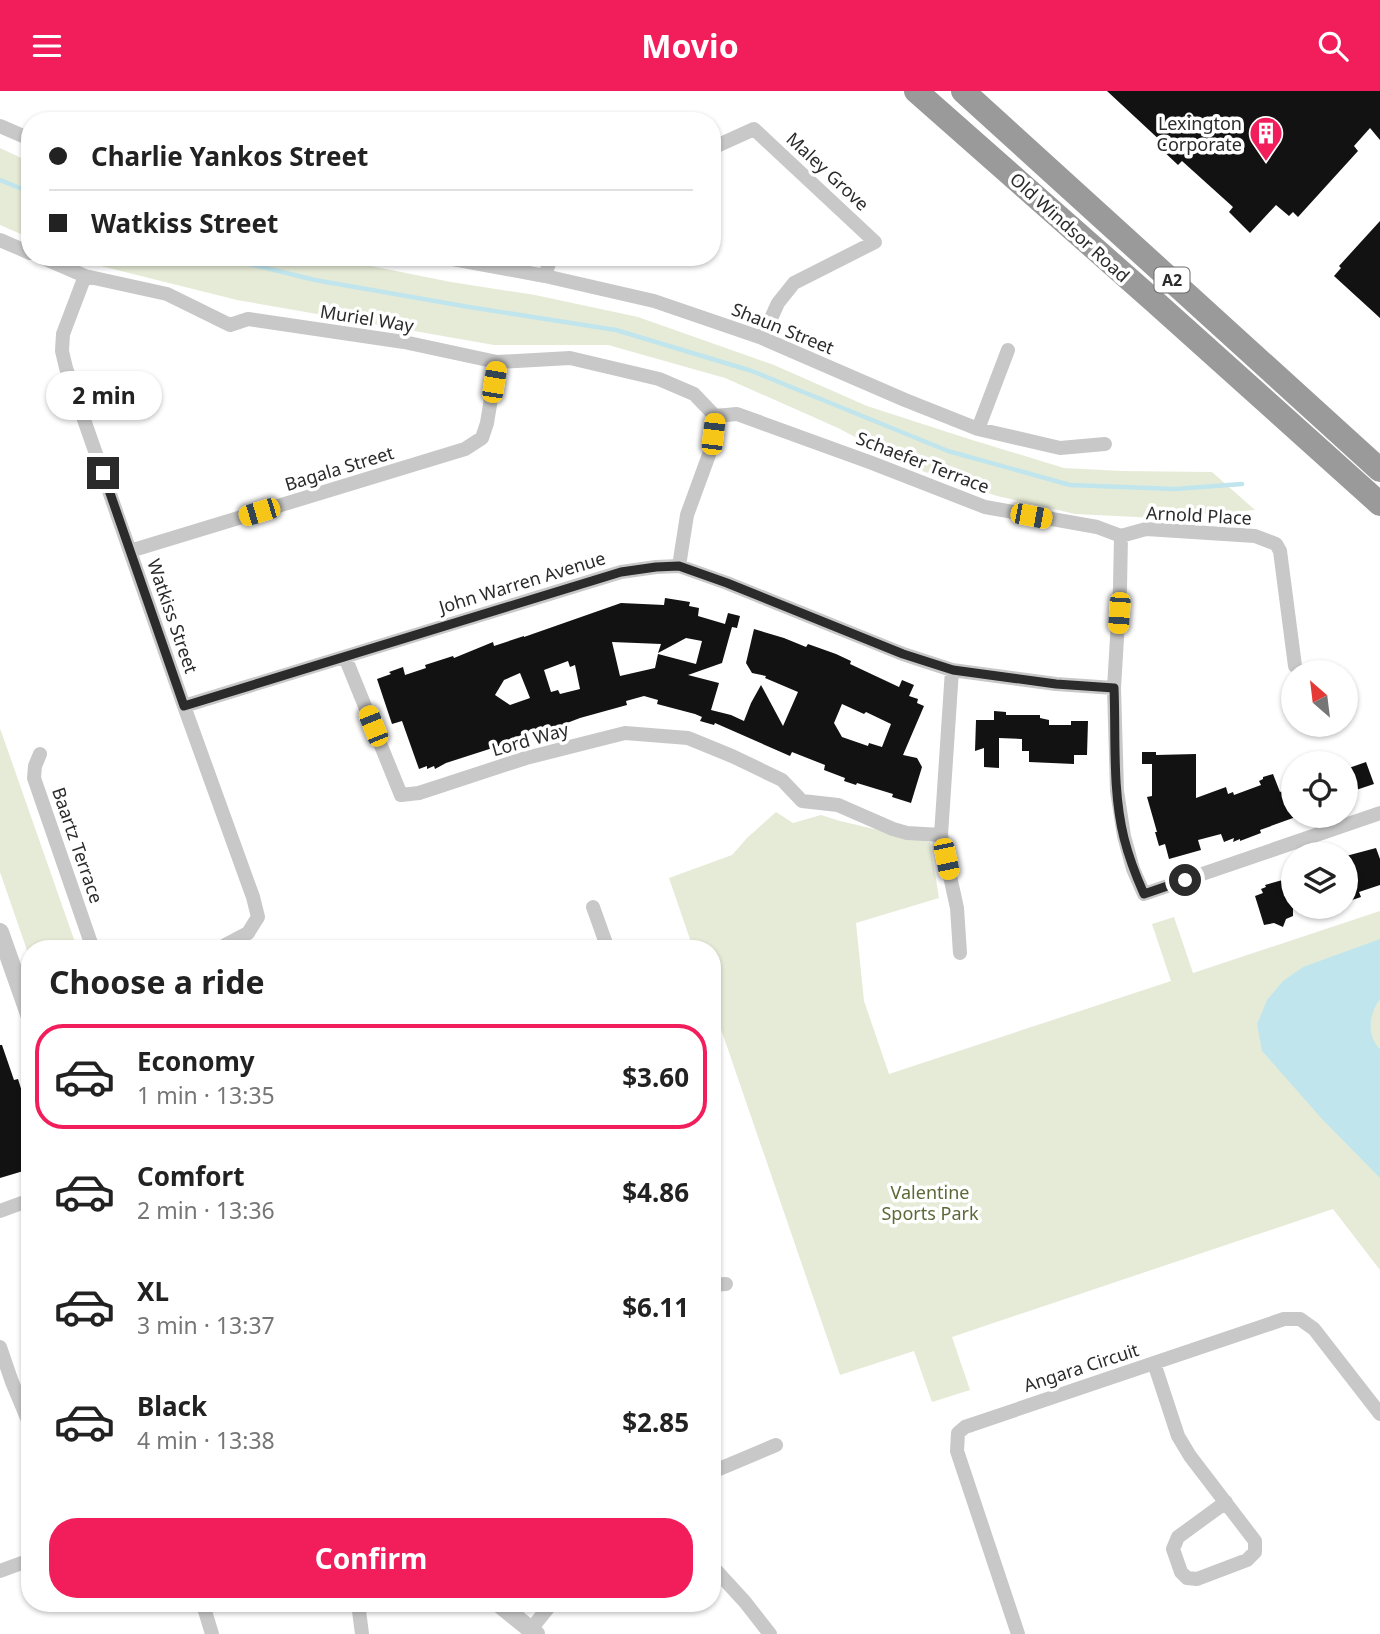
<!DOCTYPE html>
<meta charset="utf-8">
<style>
body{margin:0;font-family:"Noto Sans",sans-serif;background:#f2f2f2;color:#222;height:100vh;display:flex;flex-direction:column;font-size:26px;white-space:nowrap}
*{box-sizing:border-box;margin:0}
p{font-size:23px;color:#767676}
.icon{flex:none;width:38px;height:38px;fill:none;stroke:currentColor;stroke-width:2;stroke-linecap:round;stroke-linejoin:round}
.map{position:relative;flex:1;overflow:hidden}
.sheet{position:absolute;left:21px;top:849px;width:700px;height:672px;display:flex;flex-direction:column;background:#fff;border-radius:28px;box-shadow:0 2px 5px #0004}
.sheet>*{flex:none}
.top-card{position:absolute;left:21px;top:21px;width:700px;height:154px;border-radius:28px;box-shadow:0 2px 5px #0004;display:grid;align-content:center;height:154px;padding:0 28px;background:#fff}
.needle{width:46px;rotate:332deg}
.fabs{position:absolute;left:1281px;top:569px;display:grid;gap:14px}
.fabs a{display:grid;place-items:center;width:77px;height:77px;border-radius:50%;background:#fff;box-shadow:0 2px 5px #0004;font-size:35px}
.end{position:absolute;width:32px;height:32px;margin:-16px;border:9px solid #2b2b2b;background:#fff;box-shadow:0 0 0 4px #fff}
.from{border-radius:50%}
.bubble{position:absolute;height:49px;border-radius:24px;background:#fff;box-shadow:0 2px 5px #0004;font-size:23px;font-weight:700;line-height:49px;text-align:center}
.car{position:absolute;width:21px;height:42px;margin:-21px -10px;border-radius:9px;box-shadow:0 0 5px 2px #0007;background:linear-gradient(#f5c518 24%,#345 0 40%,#f5c518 0 76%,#345 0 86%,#f5c518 0)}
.top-card b{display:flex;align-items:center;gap:24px;height:66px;font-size:26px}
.top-card b+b{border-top:2px solid #e0e0e0}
.top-card i{width:18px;height:18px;background:#222}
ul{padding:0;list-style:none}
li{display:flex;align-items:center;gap:21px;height:105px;margin:0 14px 10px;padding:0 14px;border:4px solid transparent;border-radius:28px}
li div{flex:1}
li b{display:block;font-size:26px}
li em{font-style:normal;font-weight:700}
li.selected{border-color:#f21e5c}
li>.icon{width:63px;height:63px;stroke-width:1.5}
h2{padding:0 28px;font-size:32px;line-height:84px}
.cta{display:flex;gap:14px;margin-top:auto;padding:14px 28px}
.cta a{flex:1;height:80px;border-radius:28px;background:#f21e5c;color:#fff;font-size:28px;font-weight:700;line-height:80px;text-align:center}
header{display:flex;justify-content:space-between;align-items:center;height:91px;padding:0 28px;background:#f21e5c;color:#fff;font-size:32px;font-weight:700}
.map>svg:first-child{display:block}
.green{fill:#e6ebd7}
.water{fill:#c1e5ed}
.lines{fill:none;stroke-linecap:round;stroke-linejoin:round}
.stream{stroke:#c1e5ed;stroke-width:4.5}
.building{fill:#121212;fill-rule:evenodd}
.minor{stroke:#c8c8c8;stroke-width:14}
.tertiary{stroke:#c8c8c8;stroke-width:18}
.trunk{stroke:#9a9a9a;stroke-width:24}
.route{stroke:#2b2b2b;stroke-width:9}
.labels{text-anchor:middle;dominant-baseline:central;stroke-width:7;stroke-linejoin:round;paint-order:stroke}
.shield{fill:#fff;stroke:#6b6b6b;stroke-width:2}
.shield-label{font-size:16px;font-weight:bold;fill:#2b2b2b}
.poi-label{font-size:18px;fill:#2b2b2b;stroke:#fff;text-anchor:end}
.street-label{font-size:18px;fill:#2b2b2b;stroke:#fff}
.park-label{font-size:18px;fill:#5a6936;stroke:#fff}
</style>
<header><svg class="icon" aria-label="menu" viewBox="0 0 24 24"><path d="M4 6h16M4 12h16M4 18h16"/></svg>Movio<svg class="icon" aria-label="search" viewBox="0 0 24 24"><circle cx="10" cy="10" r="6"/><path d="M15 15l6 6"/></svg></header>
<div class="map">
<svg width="1380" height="1543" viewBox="0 0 1380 1543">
<rect width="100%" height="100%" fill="#fff"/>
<!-- green -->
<path class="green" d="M0 57 30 71V147L0 134Z
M74 166H326L451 191 535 204 638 226 774 274 867 315 969 348 1064 377 1121 380 1212 381 1255 419 1156 427 1075 423 997 405 916 378 838 337 725 287 608 254H494L237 209 85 171Z
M0 638 1 640 77 857 30 858V868L0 781Z
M776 721 793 732 821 724 840 730 930 751 939 807 856 832 864 910 889 983 1171 890 1152 833 1174 826 1193 882 1380 820V1179L1333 1118 952 1246 970 1299 932 1311 914 1260 840 1284 712 912V858L693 857 669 787 732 764 747 747Z"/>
<!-- water -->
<path class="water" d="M1380 848V908C1369 923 1366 944 1380 958V1087L1322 1028 1262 960 1257 933 1267 909 1283 890 1303 876Z"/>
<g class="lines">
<!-- stream -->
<path class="stream" d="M0 89 30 101
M221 166 315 189 469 216 616 239 752 280 948 360 1070 394 1175 398 1242 393"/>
</g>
<!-- building -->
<path class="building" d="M1107 0H1380V49L1370 37 1354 55 1358 60 1298 126 1293 121 1289 125 1276 114 1250 142 1229 121 1233 116 1182 70 1178 74 1160 57 1164 53Z
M1380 130V227L1334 185 1341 177 1339 175Z
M665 507 690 511 689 515 699 517 698 525 725 533 728 522 740 525 737 537 732 536 722 572 688 584 719 592 711 619 731 624 744 630 751 612 761 594 783 635 798 601 765 587 766 585 752 582 746 572 754 538 784 547 806 556 808 553 836 563 851 570 850 573 899 596 902 589 914 594 909 605 918 608 917 612 924 615 903 664 917 667 922 676 911 712 892 706 893 703 857 692 856 694 844 690 845 687 824 679 825 674 792 661 790 665 715 632 714 634 700 630 702 626 695 623 657 613 658 609 644 605 626 610 627 614 580 627 533 645 532 641 505 651V653L446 672 435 678 434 675 427 678V675L419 678 402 630 392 633 377 588 391 583 389 581 403 576 405 584 426 577 425 574 453 565 454 567 493 551 494 555 524 545V546L621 512 664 514ZM686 547 702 550 696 573 658 563 655 577 620 585 612 551 661 553 658 562ZM568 570 570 576 575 574 580 598 560 603 558 599 551 601 544 579ZM520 582 530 607 510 614 495 604 504 589ZM842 613 864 623 866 621 891 633 882 656 869 652 868 655 842 646 834 632Z
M994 620 1006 621V624H1040V627L1049 629V634H1071V630H1088L1087 664H1074V673L1029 671V660H1022V648L999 647V677L984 676V657L975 660 976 629H994Z
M1142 661H1156V664L1196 663V707L1226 696 1228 703 1233 701 1234 704 1261 694 1259 690 1263 688V686L1273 683 1280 701 1290 697 1293 705V727L1260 739 1261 742 1240 750V748L1233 751 1234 747 1224 751 1221 743 1198 749 1201 759 1169 768 1165 753 1159 755 1155 741H1157L1147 706 1152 705V673H1142Z
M1366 671 1374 693 1353 700 1346 678Z
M1376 757 1380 768V794L1359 801 1361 806 1346 811V765Z
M1286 788 1287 791 1293 789V825L1286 828 1283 836 1274 832 1264 834 1255 805 1263 802 1261 798 1266 796 1265 794Z
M0 954H2L14 989 18 988 23 1004 27 1002 30 1010V1078L0 1087Z"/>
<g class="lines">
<!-- minor -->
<path class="minor" d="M0 35 30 48
M712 57 754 38 875 151 794 192 778 212 762 247
M0 149 30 162
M41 166 85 185 167 203 230 234 248 228 404 251 497 271 570 267 659 288 694 303 715 325
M442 166 545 185 654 210 762 247 905 309 978 338 1060 357 1105 353
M85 185 63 243 62 260 66 277 184 615 253 806 258 826 248 842 218 858
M545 185 551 166
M715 325 737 323 872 372 985 416 1097 436 1121 445
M978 338 1008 259
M1121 445 1120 497 1114 597 1117 700 1124 745 1133 778 1144 803 1380 722
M1121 445 1146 438 1255 445 1276 453 1280 460 1295 575
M130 460 465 358 482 347 487 332 497 271
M679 475 687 424 710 361 715 325
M345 566 401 704 419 702 526 667 625 642 688 647 732 665 782 689 802 710 838 714 893 738 907 742 941 744
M952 579 941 744 957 817 960 862
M184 615 621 481 656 476 679 475 727 492 903 563 952 579 1056 593 1114 597
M40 663 35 675 34 687 93 858
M593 816 608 858
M0 1120 30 1109
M712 1194 726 1193
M0 1256 12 1291 30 1334
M1154 1272 1178 1345 1190 1365 1255 1450V1461L1247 1469 1197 1488 1187 1487 1181 1481 1173 1458 1178 1446 1226 1411
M712 1381 776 1354
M712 1475 745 1511 770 1543
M0 1480 30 1469
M201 1512 205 1520 212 1543
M358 1512 362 1543
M531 1538 552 1512
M1018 1543 957 1360 958 1342 965 1336 1284 1228H1300L1314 1238 1380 1323"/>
<!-- tertiary -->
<path class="tertiary" d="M0 841 30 926
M498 1512 536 1543"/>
<!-- trunk -->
<path class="trunk" d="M916 0 1154 210 1380 413
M963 0 1380 379"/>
</g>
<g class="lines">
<!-- route -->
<path class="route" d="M103 382 184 615 621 481 656 476 679 475 727 492 903 563 953 579 1056 593 1114 597C1116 646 1112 699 1124 747 1129 767 1136 785 1144 803L1185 789"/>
</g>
<!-- icons -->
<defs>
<symbol id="building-pin" viewBox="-11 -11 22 30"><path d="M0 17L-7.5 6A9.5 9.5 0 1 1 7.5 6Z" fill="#f21e5c" stroke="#fff"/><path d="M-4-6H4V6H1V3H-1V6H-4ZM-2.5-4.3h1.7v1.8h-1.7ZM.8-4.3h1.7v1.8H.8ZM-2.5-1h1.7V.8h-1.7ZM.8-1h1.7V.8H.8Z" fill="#fff"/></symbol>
</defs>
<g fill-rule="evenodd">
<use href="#building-pin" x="1247" y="23" width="38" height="52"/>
</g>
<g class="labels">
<!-- shield labels -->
<rect class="shield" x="1154.5" y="176.5" width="35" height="25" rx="5"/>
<g class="shield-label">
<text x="1172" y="189">A2</text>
</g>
<!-- poi labels -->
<g class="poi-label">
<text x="1242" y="32">Lexington<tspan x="1242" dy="21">Corporate</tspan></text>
</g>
<!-- street labels -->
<g class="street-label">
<text transform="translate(828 80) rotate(43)">Maley Grove</text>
<text transform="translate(1070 136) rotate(42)">Old Windsor Road</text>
<text transform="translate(367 227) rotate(9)">Muriel Way</text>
<text transform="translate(783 237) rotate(22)">Shaun Street</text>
<text transform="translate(923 371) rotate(21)">Schaefer Terrace</text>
<text transform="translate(339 377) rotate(-17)">Bagala Street</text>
<text transform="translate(1199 424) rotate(3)">Arnold Place</text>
<text transform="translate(522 491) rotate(-17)">John Warren Avenue</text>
<text transform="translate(173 525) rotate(71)">Watkiss Street</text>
<text transform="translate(530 648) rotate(-16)">Lord Way</text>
<text transform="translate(78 754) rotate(71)">Baartz Terrace</text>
<text transform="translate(1081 1276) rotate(-18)">Angara Circuit</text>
</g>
<!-- park labels -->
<g class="park-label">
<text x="930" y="1101">Valentine<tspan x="930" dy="21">Sports Park</tspan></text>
</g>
</g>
</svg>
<div class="fabs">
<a><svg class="needle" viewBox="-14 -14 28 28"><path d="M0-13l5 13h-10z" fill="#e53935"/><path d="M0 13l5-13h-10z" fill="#767676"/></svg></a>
<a><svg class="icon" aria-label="locate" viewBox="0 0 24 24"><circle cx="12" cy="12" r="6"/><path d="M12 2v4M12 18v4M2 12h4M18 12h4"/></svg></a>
<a><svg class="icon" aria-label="layers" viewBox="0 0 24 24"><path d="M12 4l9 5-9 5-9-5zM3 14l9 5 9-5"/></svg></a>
</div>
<i class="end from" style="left:1185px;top:789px"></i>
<i class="end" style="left:103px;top:382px"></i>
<div class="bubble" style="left:46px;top:280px;width:116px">2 min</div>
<i class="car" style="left:494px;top:291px;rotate:9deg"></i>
<i class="car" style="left:713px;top:343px;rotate:7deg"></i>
<i class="car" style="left:259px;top:421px;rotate:253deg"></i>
<i class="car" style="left:1031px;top:425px;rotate:101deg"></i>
<i class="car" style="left:1119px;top:522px;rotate:184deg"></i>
<i class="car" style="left:373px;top:635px;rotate:338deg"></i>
<i class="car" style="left:946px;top:768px;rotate:168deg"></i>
<div class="top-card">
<b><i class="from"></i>Charlie Yankos Street</b>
<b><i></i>Watkiss Street</b>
</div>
<section class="sheet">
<h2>Choose a ride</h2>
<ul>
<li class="selected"><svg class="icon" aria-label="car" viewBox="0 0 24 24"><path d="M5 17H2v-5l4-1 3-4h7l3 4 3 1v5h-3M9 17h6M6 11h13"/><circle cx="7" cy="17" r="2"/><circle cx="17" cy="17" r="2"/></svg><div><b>Economy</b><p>1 min · 13:35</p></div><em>$3.60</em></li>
<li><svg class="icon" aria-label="car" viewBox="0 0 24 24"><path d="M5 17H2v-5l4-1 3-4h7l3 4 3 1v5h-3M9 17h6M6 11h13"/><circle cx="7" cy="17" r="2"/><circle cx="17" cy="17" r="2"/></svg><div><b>Comfort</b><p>2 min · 13:36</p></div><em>$4.86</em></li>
<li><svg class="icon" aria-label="car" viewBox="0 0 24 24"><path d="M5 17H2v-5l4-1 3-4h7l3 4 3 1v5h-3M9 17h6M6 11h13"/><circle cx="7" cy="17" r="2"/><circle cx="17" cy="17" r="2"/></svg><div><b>XL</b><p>3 min · 13:37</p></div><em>$6.11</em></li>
<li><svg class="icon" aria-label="car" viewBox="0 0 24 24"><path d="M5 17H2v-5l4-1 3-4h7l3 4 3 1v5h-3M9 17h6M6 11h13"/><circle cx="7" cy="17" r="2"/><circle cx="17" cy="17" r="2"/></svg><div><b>Black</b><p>4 min · 13:38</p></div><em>$2.85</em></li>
</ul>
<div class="cta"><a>Confirm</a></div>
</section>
</div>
